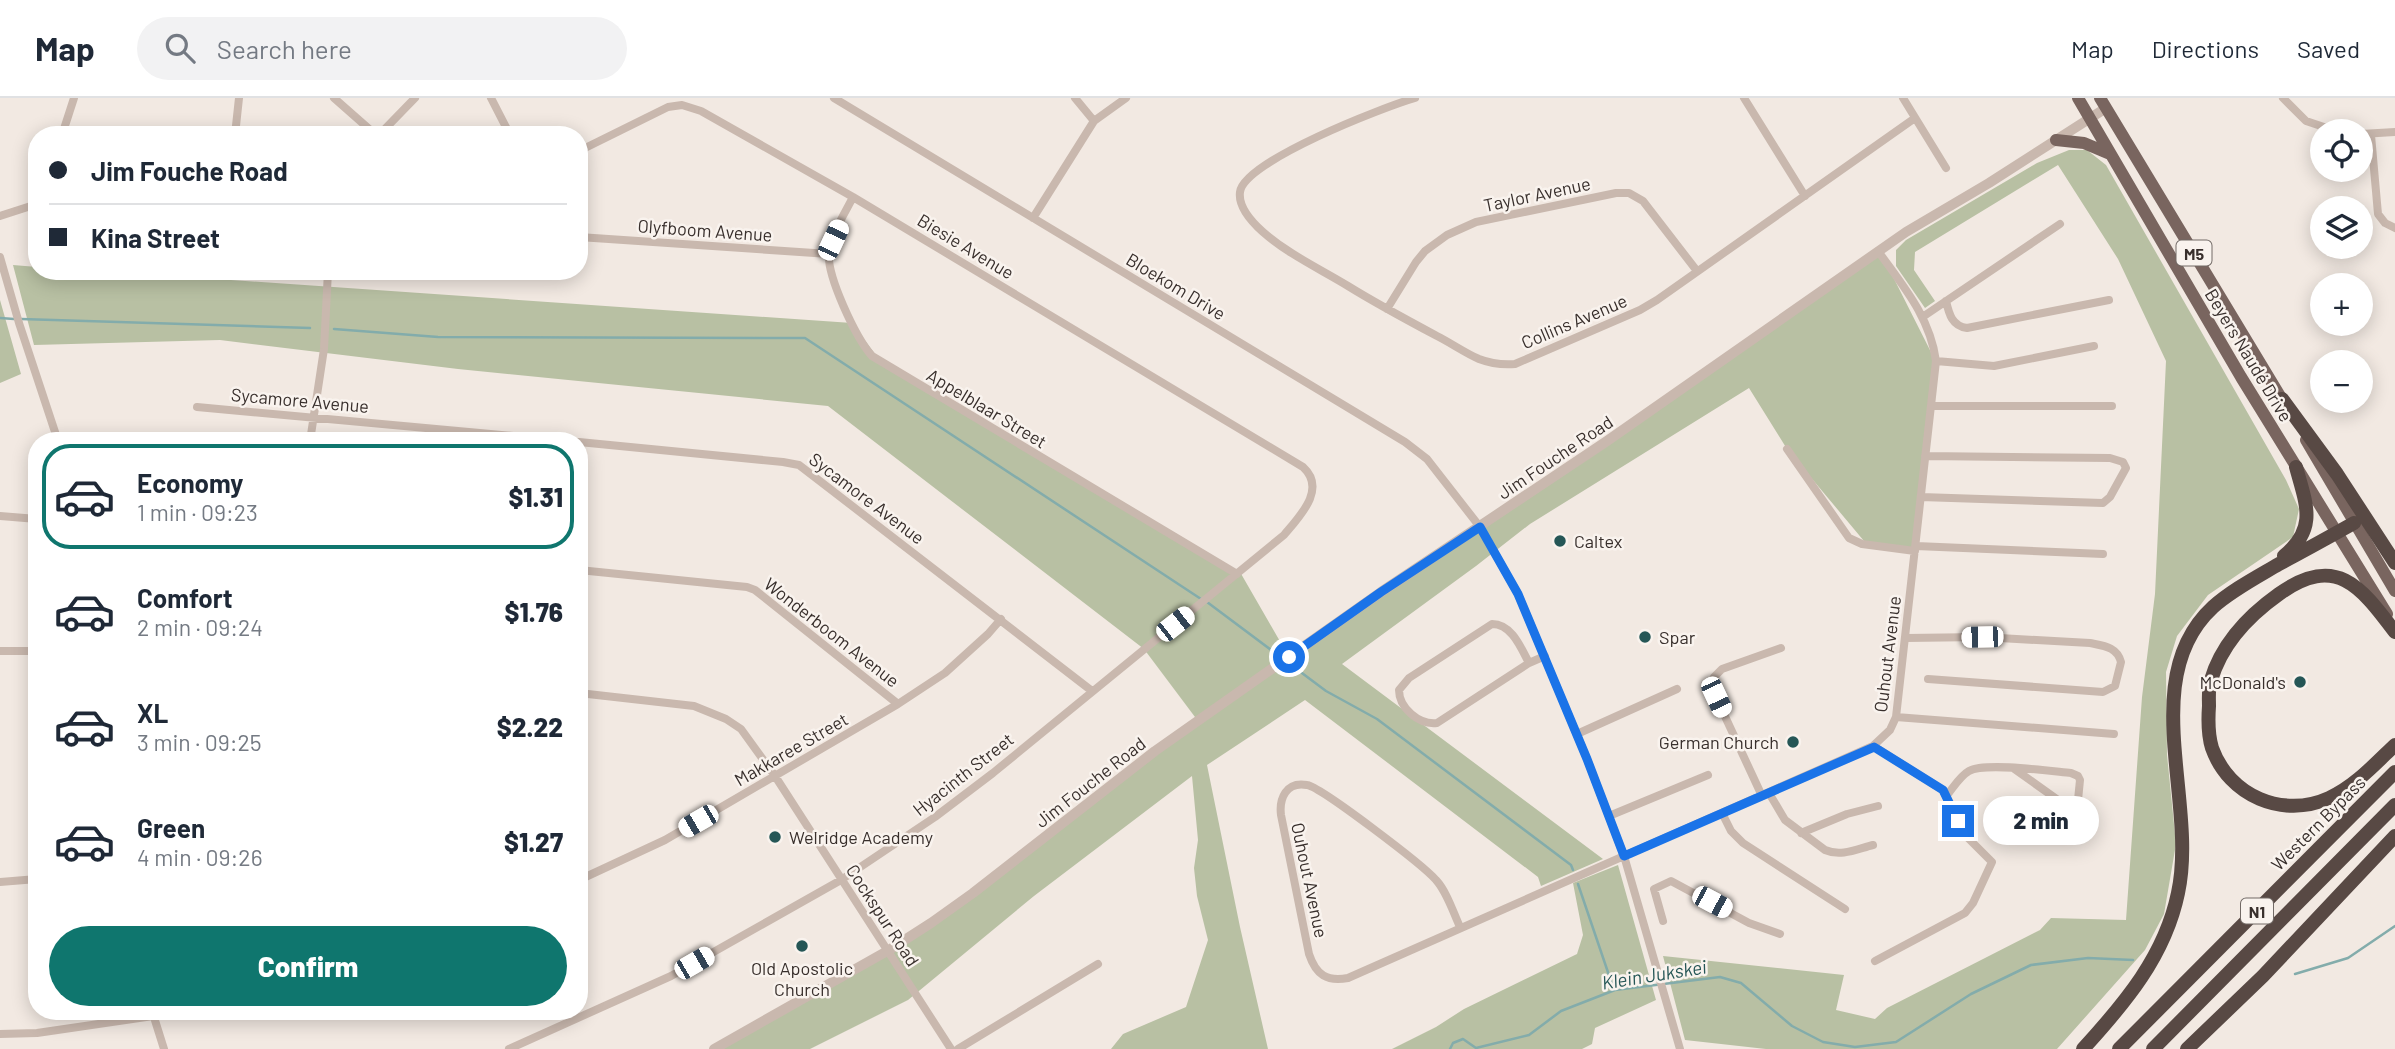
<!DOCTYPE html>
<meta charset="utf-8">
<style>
body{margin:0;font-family:Barlow,sans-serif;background:#f2f2f3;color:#1f2937;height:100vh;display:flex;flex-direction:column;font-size:26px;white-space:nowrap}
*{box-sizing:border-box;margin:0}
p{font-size:23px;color:#747a83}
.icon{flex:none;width:38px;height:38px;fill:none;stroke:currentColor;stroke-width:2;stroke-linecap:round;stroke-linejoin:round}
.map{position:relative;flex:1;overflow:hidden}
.sheet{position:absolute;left:28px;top:334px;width:560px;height:588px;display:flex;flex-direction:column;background:#fff;border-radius:28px;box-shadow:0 4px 18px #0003}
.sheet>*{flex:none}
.top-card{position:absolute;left:28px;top:28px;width:560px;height:154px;border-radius:28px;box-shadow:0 4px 18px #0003;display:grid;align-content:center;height:154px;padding:0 21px;background:#fff}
.tools{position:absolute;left:2310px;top:21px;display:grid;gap:14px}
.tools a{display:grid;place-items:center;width:63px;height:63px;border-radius:50%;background:#fff;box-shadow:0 4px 18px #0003;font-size:35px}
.end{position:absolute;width:32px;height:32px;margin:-16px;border:9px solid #1a73e8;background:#fff;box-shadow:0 0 0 4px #fff}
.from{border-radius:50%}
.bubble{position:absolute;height:49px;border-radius:24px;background:#fff;box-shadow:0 4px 18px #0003;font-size:23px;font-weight:800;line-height:49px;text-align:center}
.car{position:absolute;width:21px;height:42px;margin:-21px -10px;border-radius:9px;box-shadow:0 0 5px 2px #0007;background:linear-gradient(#fff 24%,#345 0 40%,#fff 0 76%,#345 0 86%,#fff 0)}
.top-card b{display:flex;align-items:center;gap:24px;height:66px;font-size:26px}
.top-card b+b{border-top:2px solid #e0e1e3}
.top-card i{width:18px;height:18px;background:#1f2937}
ul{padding:12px 0 0;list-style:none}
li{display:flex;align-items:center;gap:21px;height:105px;margin:0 14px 10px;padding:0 7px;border:4px solid transparent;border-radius:28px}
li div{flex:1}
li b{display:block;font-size:26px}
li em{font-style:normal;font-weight:800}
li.selected{border-color:#0f766e}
li>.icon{width:63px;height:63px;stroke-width:1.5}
.cta{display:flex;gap:14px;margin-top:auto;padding:14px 21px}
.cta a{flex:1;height:80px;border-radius:42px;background:#0f766e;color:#fff;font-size:28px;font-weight:800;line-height:80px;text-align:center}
header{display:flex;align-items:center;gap:42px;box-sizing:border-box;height:98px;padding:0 35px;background:#fff;border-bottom:2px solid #e0e1e3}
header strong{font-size:33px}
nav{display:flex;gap:38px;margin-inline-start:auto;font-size:24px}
.search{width:490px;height:63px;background:#f2f2f3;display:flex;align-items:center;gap:18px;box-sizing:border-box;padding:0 24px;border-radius:38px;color:#747a83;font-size:26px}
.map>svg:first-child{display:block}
.green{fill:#b8c0a3}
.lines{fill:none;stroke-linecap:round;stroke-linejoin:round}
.stream{stroke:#83acab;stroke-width:2.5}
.minor{stroke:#c9b8ae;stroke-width:8}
.tertiary{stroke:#c9b8ae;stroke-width:10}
.primary{stroke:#79655f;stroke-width:12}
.motorway{stroke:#584944;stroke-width:14}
.route{stroke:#1a73e8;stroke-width:9}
.poi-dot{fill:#255656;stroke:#f9f3ee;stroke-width:2.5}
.labels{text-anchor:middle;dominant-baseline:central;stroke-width:5;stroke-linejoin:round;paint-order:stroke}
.shield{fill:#f9f3ee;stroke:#726a66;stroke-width:2}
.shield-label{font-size:16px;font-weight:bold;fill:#382f2c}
.street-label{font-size:18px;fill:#382f2c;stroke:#f9f3ee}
.poi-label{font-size:18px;fill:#382f2c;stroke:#f9f3ee;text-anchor:start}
.water-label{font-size:19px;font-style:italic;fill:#255656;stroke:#f9f3ee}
</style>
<header>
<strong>Map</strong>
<div class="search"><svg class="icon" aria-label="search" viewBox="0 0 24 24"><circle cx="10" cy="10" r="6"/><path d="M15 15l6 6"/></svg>Search here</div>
<nav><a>Map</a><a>Directions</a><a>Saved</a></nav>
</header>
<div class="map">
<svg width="2395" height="951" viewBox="0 0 2395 951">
<rect width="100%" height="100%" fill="#f2e9e2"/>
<!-- green -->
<path class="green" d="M2069 52H2087L2106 67 2286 382 2299 411 2293 439 2208 497 2177 538 2166 574 2167 657 2176 746 2164 816 2145 852 2057 951H1766L1685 942 1663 858 1844 877 1836 912 1875 921 1887 910 2040 832 2051 820 2126 822 2142 599 2155 496 2166 263 2118 161 2058 67 1915 154 1914 172 1935 203 1925 210 1896 168V152L1906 142 2037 65Z
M1880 153 1938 268 1918 453 1864 443 1787 351 1749 290 1530 426 1476 468 1342 566 1603 761 1541 788 1538 779 1305 602 1207 667 1240 829 1268 951H1111L1123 936 1186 909 1208 842 1197 798 1194 770 1198 742 1192 678 1034 798 908 902 810 951H716L933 825 1198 623 1144 551 828 308 458 271 220 242 34 247 13 167 37 169V173H102L852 225 875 256 1240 474 1289 559Z
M0 202 21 276 0 285Z
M1618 767 1656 902 1595 930 1592 946 1582 951H1392L1436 929 1464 911 1577 856 1583 837 1573 785Z"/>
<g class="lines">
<!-- stream -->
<path class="stream" d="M0 220 14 221
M21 221 310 230
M334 231 438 239 805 240 1201 501
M1207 504 1326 593 1377 621 1571 767 1573 772
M1578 786 1614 892
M2295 876 2348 860 2395 828
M1450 951 1453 945 1463 941 1476 950 1529 937 1561 913 1615 892 1720 879 1741 885 1792 928 1823 944 1855 949 1896 944 1971 896 2031 867 2088 860 2133 862"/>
<!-- minor -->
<path class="minor" d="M334 0 376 37
M491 0 510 37
M834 0 1405 344 1427 361 1480 429 1518 496 1587 661 1624 758 1680 951
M1075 0 1094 23
M1415 0C1384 9 1244 63 1240 94 1238 109 1253 125 1263 134 1288 156 1320 171 1348 188 1377 206 1407 222 1437 238 1451 245 1465 255 1479 261 1492 266 1502 267 1515 266L1640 212 1657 202 1915 20
M1744 0 1805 98
M1903 0 1946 70
M2283 0 2306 23 2336 33
M2361 36 2395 34
M62 37 74 0
M235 37 239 0
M379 37 415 0
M2371 37 2378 116 2385 125 2395 130
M853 99C845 115 832 135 829 154 826 177 856 240 872 258L1237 476
M0 118 37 106
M1033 120 1094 23 1126 0
M579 139 829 156
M0 159 19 225 58 343
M1946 203C1949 216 1952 228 1967 230L2109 202
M1387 211 1416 164 1425 153 1447 137 1476 124 1616 95H1629L1643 103 1697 173
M1924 218 2060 126
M1936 263 1994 268 2094 248
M1931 308H2112
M197 309 567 343
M310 343 324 251 328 173
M579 344 783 364 799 367 1092 593
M1787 351 1849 440 1862 446 1915 453
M1921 399 2103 405 2110 399 2126 370 2123 364 2110 360 1925 358
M0 418 37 421
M1916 448 2103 456
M579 472 747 489 755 492 898 606
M1906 540 1982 539 2090 545C2105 548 2117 549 2121 564L2115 588 2103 594 1928 581
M0 553H37
M1529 565C1521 550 1512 526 1492 526L1409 580 1399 592C1399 610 1419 627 1437 625L1529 565 1545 558
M579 595 694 608 726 621 741 631 775 678 951 951
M1896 619 2114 636
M1577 636 1677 591
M1873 648 1943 692 1963 735 1992 764 1973 805 1965 815 1875 863
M1769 695 1785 722 1825 752C1841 759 1857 751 1873 747
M1947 697C1953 690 1960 678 1969 673 1985 664 2050 673 2071 675L2078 678 2080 682 2078 702 2069 706 2058 702 2013 670
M1762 698 1716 599 1714 579 1722 571 1781 550
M1722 715 1731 733 1743 745 1845 811
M1609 718 1708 677
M1801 735 1847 716 1878 708
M579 782 665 742 898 606 945 575 988 536 1001 521
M0 784 37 781
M1663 823 1654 791 1671 783 1749 825 1780 836
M1460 829C1453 814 1447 794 1436 782 1423 767 1321 689 1307 687 1286 683 1279 701 1281 717L1309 856C1316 877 1327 884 1348 880L1873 648 1890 632 1896 619 1936 263C1930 219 1903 188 1878 153
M153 916 164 951
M0 936 37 935 153 918
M509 951 671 878 841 782 935 719 993 675 1284 437C1300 418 1327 391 1303 369L853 99 701 13 682 7 668 9 579 53
M958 951 1098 866"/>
<!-- tertiary -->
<path class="tertiary" d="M714 951 889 852 931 825 973 795 1155 653 1381 494 1607 343 1906 134 1989 85 2106 10"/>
<!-- primary -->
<path class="primary" d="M2078 0 2241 279 2387 516
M2100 0 2286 308
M2056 42 2084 45 2110 56
M2306 342 2395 493"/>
<!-- motorway -->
<path class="motorway" d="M2282 301 2337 376 2395 465
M2284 458C2318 430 2306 406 2296 369
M2395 534C2361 489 2336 455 2279 496 2248 518 2222 545 2211 582 2208 590 2209 600 2209 608 2208 622 2208 637 2212 650 2229 698 2283 721 2329 700 2354 689 2375 666 2395 647
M2083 951C2125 905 2165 858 2178 795 2198 704 2136 580 2213 509 2232 492 2257 479 2279 466 2304 453 2329 439 2354 425
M2119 951 2395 674
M2153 951 2395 707
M2187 951 2263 878 2395 738"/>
</g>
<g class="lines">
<!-- route -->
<path class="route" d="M1289 559 1381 494 1480 429 1518 496 1587 661 1624 758 1874 649 1943 692 1958 723"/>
</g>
<!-- markers -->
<g class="poi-dot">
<circle cx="1560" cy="443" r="7"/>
<circle cx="1645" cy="539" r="7"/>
<circle cx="2300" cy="584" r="7"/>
<circle cx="1793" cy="644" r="7"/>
<circle cx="775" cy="739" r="7"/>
<circle cx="802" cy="848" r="7"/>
</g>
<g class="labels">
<!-- shield labels -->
<g class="shield">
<rect x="2176.5" y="142.5" width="35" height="25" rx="5"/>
<rect x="2241" y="800.5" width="32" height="25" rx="5"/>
</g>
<g class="shield-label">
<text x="2194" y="155">M5</text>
<text x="2257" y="813">N1</text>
</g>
<!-- street labels -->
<g class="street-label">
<text transform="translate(1537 96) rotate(-12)">Taylor Avenue</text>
<text transform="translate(705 132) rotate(4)">Olyfboom Avenue</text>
<text transform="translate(966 148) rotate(31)">Biesie Avenue</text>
<text transform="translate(1176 188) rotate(31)">Bloekom Drive</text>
<text transform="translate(1574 223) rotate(-23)">Collins Avenue</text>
<text transform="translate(2249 257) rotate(59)">Beyers Naudé Drive</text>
<text transform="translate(300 302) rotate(5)">Sycamore Avenue</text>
<text transform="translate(987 310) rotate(31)">Appelblaar Street</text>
<text transform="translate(1555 359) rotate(-34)">Jim Fouche Road</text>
<text transform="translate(867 400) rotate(37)">Sycamore Avenue</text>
<text transform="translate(832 534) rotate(38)">Wonderboom Avenue</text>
<text transform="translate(1887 556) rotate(-83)">Ouhout Avenue</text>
<text transform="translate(791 651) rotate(-30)">Makkaree Street</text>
<text transform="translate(963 676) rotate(-38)">Hyacinth Street</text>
<text transform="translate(1090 684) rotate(-38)">Jim Fouche Road</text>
<text transform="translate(2318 725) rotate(-45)">Western Bypass</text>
<text transform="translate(1310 782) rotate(78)">Ouhout Avenue</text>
<text transform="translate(883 817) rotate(57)">Cockspur Road</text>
</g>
<!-- poi labels -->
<g class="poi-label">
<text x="1574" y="443">Caltex</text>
<text x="1659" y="539">Spar</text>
<text x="2286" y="584" text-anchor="end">McDonald's</text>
<text x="1779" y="644" text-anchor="end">German Church</text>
<text x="789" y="739">Welridge Academy</text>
<text x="802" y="870" text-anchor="middle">Old Apostolic<tspan x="802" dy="21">Church</tspan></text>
</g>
<!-- water labels -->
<g class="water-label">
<text transform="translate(1654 876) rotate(-9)">Klein Jukskei</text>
</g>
</g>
</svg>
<div class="tools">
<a><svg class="icon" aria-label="locate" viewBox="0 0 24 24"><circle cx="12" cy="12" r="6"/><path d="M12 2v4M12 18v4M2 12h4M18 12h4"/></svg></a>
<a><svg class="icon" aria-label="layers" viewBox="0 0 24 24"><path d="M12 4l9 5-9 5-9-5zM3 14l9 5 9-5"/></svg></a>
<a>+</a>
<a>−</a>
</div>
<i class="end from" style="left:1289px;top:559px"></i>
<i class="end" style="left:1958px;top:723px"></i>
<div class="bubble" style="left:1983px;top:698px;width:116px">2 min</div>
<i class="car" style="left:833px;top:142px;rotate:25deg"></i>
<i class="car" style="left:1175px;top:526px;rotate:52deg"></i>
<i class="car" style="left:1982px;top:539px;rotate:269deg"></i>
<i class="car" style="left:1716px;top:599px;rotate:155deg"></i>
<i class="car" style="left:698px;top:723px;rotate:240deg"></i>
<i class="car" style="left:1712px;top:804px;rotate:118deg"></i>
<i class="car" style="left:694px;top:865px;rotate:60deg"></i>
<div class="top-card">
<b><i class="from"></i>Jim Fouche Road</b>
<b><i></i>Kina Street</b>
</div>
<section class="sheet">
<ul>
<li class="selected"><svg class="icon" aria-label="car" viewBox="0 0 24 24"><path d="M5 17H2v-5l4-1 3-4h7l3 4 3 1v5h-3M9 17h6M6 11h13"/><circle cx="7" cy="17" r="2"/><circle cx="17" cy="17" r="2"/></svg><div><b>Economy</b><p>1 min · 09:23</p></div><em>$1.31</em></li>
<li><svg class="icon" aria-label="car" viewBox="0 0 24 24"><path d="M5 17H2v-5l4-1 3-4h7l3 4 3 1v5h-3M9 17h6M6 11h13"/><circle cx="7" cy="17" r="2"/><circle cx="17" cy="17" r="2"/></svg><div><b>Comfort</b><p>2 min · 09:24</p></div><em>$1.76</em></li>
<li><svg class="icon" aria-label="car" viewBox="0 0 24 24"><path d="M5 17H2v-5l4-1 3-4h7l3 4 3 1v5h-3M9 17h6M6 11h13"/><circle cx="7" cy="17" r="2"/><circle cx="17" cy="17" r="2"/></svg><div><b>XL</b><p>3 min · 09:25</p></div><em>$2.22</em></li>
<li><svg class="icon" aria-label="car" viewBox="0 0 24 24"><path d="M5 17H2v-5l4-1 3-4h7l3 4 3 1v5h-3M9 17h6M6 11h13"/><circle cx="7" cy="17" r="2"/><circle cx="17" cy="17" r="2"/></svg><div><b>Green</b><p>4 min · 09:26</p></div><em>$1.27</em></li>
</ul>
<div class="cta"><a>Confirm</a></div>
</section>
</div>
